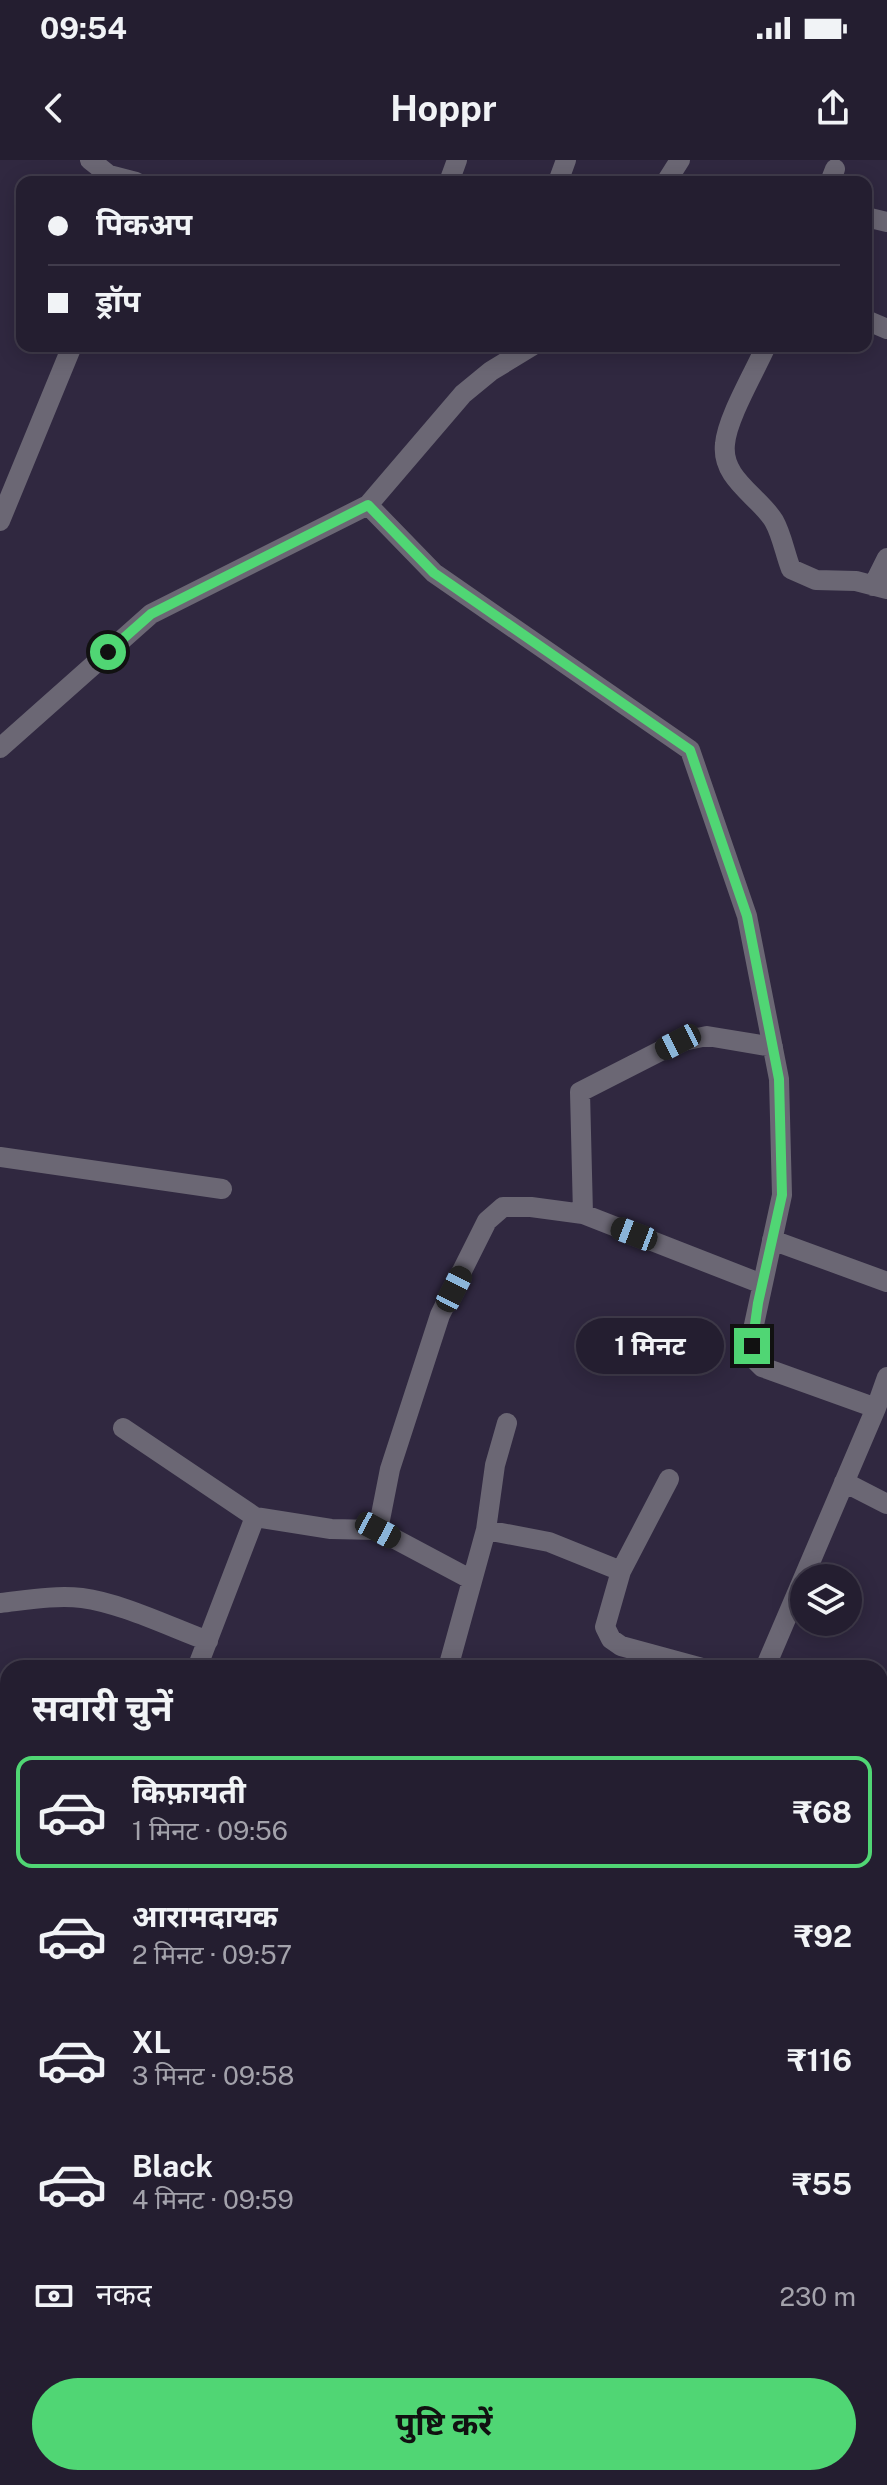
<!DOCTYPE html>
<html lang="hi">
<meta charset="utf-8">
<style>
body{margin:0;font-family:"Public Sans","Noto Sans Devanagari",sans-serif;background:#302b3c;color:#f1f3f6;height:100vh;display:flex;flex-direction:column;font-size:30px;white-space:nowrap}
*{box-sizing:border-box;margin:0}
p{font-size:26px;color:#a3a2ab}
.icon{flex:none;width:44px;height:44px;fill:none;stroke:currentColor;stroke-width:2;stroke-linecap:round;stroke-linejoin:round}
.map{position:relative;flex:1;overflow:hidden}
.details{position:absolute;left:0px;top:1500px;width:888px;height:826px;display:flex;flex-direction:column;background:#241e30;border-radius:24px 24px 0 0;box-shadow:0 4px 20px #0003,0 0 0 2px #413c4c}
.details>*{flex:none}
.guide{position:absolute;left:16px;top:16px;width:856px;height:176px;border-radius:16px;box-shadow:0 4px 20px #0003,0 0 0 2px #413c4c;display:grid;align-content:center;height:176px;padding:0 32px;background:#241e30}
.controls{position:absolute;left:790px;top:1404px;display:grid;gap:16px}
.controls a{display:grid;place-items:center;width:72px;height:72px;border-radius:50%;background:#241e30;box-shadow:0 4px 20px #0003,0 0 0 2px #413c4c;font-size:40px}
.end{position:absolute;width:36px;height:36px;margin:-18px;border:10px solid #50d674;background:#111;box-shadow:0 0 0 4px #111}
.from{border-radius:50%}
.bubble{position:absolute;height:56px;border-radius:28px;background:#241e30;box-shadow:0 4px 20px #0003,0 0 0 2px #413c4c;font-size:26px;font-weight:700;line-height:56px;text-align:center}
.car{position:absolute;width:24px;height:48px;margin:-24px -12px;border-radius:10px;box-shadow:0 0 6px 2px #0007;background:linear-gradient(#222 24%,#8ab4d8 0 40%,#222 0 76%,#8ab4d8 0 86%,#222 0)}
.guide b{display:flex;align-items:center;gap:28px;height:76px;font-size:30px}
.guide b+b{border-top:2px solid #413c4c}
.guide i{width:20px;height:20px;background:#f1f3f6}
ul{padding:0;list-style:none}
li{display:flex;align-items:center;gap:24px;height:112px;margin:0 16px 12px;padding:0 16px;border:4px solid transparent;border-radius:16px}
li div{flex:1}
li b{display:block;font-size:30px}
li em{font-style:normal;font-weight:700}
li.on{border-color:#50d674}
li>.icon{width:72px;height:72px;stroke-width:1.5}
h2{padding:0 32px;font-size:36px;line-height:96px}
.pay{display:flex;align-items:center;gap:20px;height:88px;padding:0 32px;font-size:30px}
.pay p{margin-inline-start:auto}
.button{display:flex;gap:16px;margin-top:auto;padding:16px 32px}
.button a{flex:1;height:92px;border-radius:48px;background:#50d674;color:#111;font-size:32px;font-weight:700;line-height:92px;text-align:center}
.status{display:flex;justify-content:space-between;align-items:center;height:56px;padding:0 40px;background:#241e30;direction:ltr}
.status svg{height:22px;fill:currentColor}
header{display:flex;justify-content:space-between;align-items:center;height:104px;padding:0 32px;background:#241e30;font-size:36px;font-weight:700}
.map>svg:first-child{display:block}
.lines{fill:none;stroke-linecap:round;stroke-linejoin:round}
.street{stroke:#6b6774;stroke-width:20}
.secondary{stroke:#8e879c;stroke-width:20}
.route{stroke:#50d674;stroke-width:10}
</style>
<div class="status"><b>09:54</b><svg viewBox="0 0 49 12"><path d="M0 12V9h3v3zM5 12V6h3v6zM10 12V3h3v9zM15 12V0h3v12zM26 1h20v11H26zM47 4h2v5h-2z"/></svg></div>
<header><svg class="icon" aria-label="back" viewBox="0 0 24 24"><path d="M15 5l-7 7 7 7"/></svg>Hoppr<svg class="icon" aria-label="share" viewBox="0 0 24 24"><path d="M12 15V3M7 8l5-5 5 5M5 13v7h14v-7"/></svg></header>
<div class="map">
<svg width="887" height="2325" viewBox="0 0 887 2325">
<rect width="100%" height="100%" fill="#302840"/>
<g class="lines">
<!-- street -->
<path class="street" d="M90 0 109 15 136 22
M449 22 457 0
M558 22 566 0
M666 22 680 0
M830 22 835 9
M866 57 887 62
M866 160 887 169
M766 186C755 211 727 258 725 284 721 319 759 336 774 361 782 375 785 394 791 409L816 420 856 421 887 429
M368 345 434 413 690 590 747 756 779 919 782 1035 752 1174 754 1199 762 1207 876 1248
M0 361 72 186
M873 426 887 398
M0 588 151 454 368 345 463 234 491 211 532 186
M0 997 222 1029
M583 1054 580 932 678 882 707 876 773 887
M772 1080 887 1122
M123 1268 255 1357 331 1369 378 1370 472 1420
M669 1319 621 1411 605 1467 611 1479 621 1486 702 1508
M844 1322 887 1344
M378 1370 390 1309 440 1155 487 1061 503 1047H531L583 1054 762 1124
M486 1370 549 1382 621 1411
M0 1443C27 1440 55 1435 82 1438 121 1443 170 1467 208 1481
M197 1508 255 1357
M448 1508 486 1370 495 1305 507 1263
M765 1508 876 1248 887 1217
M880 1538 887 1524
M880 1553 887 1555
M880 1929 887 1931
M0 1965 8 1945
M880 2205 887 2198
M60 2325 62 2318
M657 2325 658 2318"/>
<!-- secondary -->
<path class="secondary" d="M0 2009 8 2012
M880 2305 887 2307"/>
</g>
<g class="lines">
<!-- route -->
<path class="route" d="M108 492 151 454 368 345 434 413 690 590 747 756 779 919 782 1035 758 1143 752 1186"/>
</g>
</svg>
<div class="controls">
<a><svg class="icon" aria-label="layers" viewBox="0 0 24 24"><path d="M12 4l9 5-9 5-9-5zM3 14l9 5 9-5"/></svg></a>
</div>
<i class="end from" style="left:108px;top:492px"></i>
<i class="end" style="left:752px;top:1186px"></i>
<div class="bubble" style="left:576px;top:1158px;width:148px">1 मिनट</div>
<i class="car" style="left:678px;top:882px;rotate:243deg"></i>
<i class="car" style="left:634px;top:1074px;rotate:291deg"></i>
<i class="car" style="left:454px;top:1129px;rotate:27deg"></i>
<i class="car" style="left:378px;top:1370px;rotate:118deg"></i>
<div class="guide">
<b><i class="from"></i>पिकअप</b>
<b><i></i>ड्रॉप</b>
</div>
<section class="details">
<h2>सवारी चुनें</h2>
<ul>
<li class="on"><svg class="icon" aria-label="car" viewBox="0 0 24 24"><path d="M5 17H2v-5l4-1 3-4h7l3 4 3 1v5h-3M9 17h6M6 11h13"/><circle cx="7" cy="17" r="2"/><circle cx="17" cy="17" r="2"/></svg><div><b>किफ़ायती</b><p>1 मिनट · 09:56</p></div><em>₹68</em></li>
<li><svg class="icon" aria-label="car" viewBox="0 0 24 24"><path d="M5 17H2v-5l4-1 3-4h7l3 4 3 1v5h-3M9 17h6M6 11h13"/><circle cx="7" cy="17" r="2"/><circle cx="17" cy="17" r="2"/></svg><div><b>आरामदायक</b><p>2 मिनट · 09:57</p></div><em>₹92</em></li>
<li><svg class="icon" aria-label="car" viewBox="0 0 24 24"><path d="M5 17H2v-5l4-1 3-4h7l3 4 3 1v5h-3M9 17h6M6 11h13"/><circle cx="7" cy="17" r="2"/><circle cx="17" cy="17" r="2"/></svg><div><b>XL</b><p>3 मिनट · 09:58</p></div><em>₹116</em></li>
<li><svg class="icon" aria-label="car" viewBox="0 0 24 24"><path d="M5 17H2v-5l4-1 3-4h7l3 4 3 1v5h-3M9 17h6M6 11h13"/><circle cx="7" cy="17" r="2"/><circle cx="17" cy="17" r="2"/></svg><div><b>Black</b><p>4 मिनट · 09:59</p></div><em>₹55</em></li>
</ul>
<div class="pay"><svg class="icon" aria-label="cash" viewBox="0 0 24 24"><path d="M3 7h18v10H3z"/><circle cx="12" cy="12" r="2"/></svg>नकद<p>230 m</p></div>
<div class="button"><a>पुष्टि करें</a></div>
</section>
</div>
